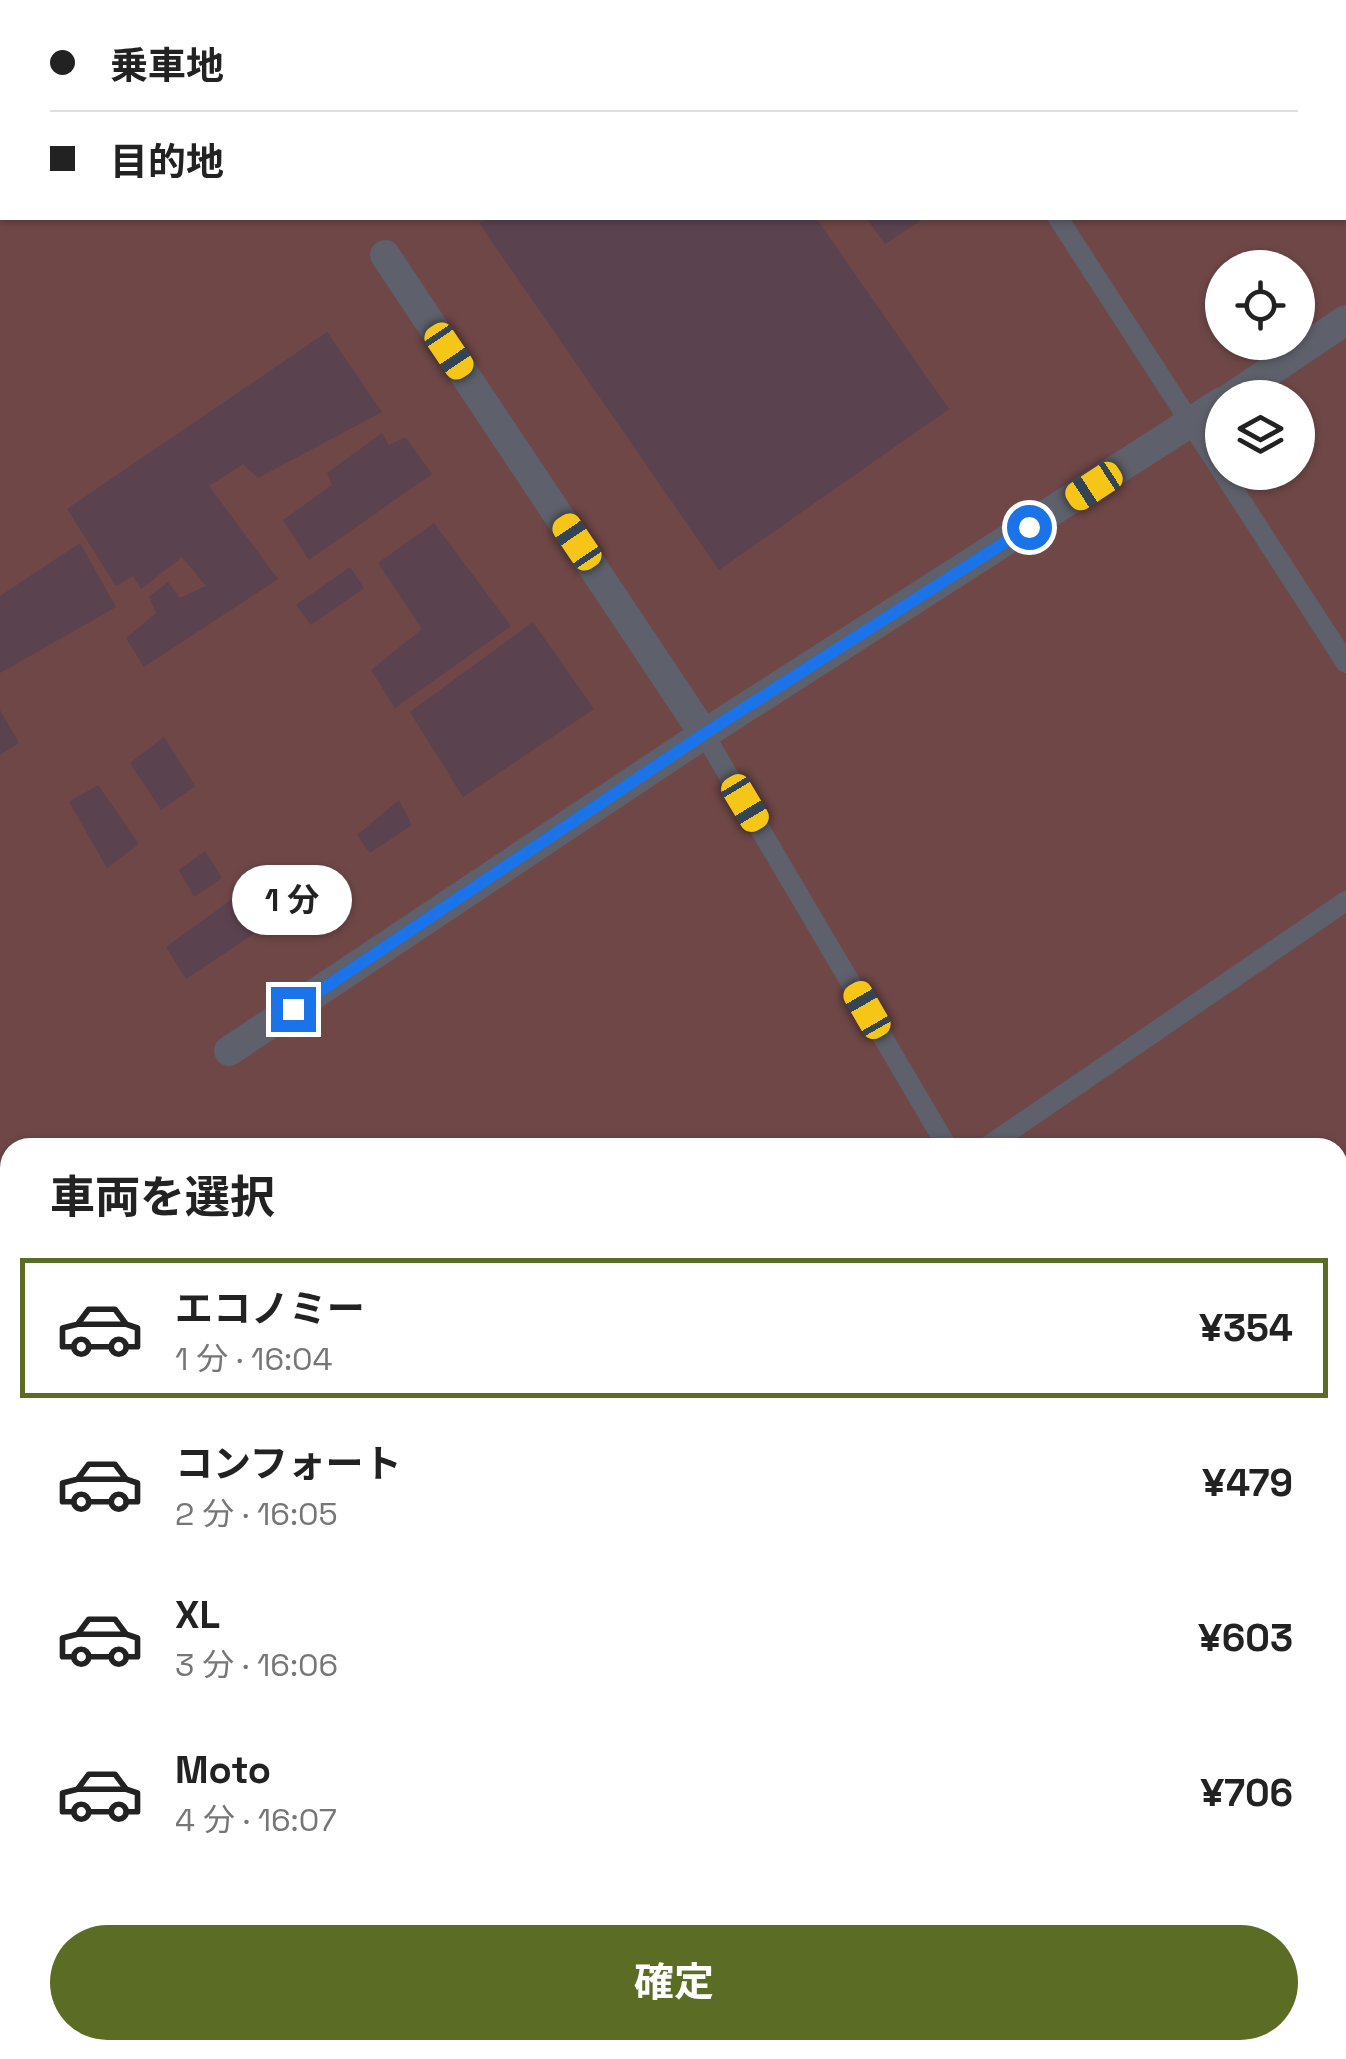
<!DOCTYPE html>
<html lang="ja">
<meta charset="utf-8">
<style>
body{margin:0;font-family:"Space Grotesk","Noto Sans JP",sans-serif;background:#f6f6f6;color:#222;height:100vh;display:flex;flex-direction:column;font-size:38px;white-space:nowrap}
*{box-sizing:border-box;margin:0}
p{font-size:32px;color:#767676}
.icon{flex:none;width:55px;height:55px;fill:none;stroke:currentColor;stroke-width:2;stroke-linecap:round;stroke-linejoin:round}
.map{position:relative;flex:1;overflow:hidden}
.panel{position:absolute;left:0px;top:1138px;width:1348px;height:922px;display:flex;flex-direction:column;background:#fff;border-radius:30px 30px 0 0;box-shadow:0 2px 8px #0004}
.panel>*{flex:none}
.top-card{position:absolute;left:0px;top:0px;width:1348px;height:220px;box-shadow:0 2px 8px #0004;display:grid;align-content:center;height:220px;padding:0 50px;background:#fff}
.controls{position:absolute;left:1205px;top:250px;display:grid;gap:20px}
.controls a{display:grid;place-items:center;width:110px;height:110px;border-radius:50%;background:#fff;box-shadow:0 2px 8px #0004;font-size:50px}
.end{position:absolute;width:45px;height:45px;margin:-22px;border:12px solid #1a73e8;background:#fff;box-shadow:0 0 0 5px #fff}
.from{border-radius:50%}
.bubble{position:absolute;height:70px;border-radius:35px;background:#fff;box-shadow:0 2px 8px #0004;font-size:32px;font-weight:700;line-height:70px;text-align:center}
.car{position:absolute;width:30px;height:60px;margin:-30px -15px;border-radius:12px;box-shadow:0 0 8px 2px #0007;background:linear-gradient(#f5c518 24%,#345 0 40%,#f5c518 0 76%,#345 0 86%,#f5c518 0)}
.top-card b{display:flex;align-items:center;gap:35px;height:95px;font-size:38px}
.top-card b+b{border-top:2px solid #e0e0e0}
.top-card i{width:25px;height:25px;background:#222}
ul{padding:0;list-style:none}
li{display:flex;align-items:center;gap:30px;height:140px;margin:0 20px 15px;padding:0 30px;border:5px solid transparent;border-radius:0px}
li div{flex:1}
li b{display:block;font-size:38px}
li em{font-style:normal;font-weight:700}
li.selected{border-color:#5b6d25}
li>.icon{width:90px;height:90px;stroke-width:1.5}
h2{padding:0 50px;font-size:45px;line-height:120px}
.button{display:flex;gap:20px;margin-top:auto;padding:20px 50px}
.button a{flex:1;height:115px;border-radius:60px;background:#5b6d25;color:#fff;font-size:40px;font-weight:700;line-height:115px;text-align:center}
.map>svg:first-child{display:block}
.green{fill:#6f4747;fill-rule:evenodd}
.building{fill:#5b424f}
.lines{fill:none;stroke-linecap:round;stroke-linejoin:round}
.lane{stroke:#5e606b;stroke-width:20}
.street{stroke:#5e606b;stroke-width:30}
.secondary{stroke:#797c8e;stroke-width:30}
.route{stroke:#1a73e8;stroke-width:12}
</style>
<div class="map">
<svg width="1346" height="2059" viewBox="0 0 1346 2059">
<rect width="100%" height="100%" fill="#34273c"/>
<!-- green -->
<path class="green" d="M0 0H1346V1847L1338 1852V1148H10V2050H1043L1030 2059H0ZM2 2H1345V218H2ZM1222 268H1298V342H1222ZM1222 398H1298V472H1222Z"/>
<!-- building -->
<path class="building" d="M486 218H816L949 409 719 570 479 223Z
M866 218H924L885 244Z
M327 332 382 412 258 478 243 464 209 486 278 579 144 667 126 638 156 613 149 597 168 582 180 598 206 586 182 557 141 589 133 576 116 586 67 509Z
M382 433 389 445 405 437 432 474 309 560 283 520 332 485 327 473Z
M434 523 511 626 395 708 371 670 422 629 378 563Z
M80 543 116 607 0 673V596Z
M350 567 364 588 311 625 296 605Z
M533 622 594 709 463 797 410 712Z
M0 710 19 743 0 755Z
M164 737 195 786 161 810 130 763Z
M98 785 139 844 107 868 69 802Z
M399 800 412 825 370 853 357 835Z
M205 851 222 878 194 897 179 870Z
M235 897 258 931 186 979 166 947Z
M0 1600 10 1614V1663L0 1670Z
M0 1932 10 1946V1966L0 1973Z"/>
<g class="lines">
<!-- lane -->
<path class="lane" d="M917 0 919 2
M1058 218 1346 663
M704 734 948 1148
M985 1148 1346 901
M1338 1449 1346 1443
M0 1832 10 1825
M880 2050 886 2059"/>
<!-- street -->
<path class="street" d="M385 255 704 734
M1230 398 1346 320
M229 1051 704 734 1222 402"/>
<!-- secondary -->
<path class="secondary" d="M1338 1957 1346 1951
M1192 2059 1204 2050"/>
</g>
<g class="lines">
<!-- route -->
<path class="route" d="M293 1009 704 734 1029 527"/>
</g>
</svg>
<div class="controls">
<a><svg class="icon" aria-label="locate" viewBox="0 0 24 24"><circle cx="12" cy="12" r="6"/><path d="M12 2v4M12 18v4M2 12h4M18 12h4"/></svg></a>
<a><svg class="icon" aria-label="layers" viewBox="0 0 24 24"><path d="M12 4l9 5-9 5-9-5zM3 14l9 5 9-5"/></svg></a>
</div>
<i class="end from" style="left:1029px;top:527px"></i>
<i class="end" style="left:293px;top:1009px"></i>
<div class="bubble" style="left:232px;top:865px;width:120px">1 分</div>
<i class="car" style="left:449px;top:351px;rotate:146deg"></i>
<i class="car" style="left:1094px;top:486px;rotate:237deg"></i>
<i class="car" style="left:577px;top:542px;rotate:326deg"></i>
<i class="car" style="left:745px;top:803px;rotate:149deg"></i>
<i class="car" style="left:867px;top:1010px;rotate:330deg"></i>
<div class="top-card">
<b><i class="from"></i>乗車地</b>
<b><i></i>目的地</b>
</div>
<section class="panel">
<h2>車両を選択</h2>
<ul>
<li class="selected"><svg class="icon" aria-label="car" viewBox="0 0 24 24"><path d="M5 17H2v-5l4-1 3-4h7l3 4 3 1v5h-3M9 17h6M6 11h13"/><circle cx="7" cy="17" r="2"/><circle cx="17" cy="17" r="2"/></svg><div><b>エコノミー</b><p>1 分 · 16:04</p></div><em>¥354</em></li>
<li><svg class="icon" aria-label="car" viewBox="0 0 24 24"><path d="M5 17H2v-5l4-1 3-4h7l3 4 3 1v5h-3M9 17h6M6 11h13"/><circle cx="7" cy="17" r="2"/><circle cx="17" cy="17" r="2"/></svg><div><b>コンフォート</b><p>2 分 · 16:05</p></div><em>¥479</em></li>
<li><svg class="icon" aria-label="car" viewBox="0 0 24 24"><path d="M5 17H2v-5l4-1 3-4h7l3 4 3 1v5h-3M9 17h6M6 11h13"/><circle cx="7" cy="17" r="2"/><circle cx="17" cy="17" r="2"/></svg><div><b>XL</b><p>3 分 · 16:06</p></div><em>¥603</em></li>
<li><svg class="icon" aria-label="car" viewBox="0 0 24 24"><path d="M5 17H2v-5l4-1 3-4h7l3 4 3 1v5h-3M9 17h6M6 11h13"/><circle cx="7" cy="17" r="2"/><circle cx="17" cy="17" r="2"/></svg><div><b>Moto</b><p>4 分 · 16:07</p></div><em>¥706</em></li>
</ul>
<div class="button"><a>確定</a></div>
</section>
</div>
